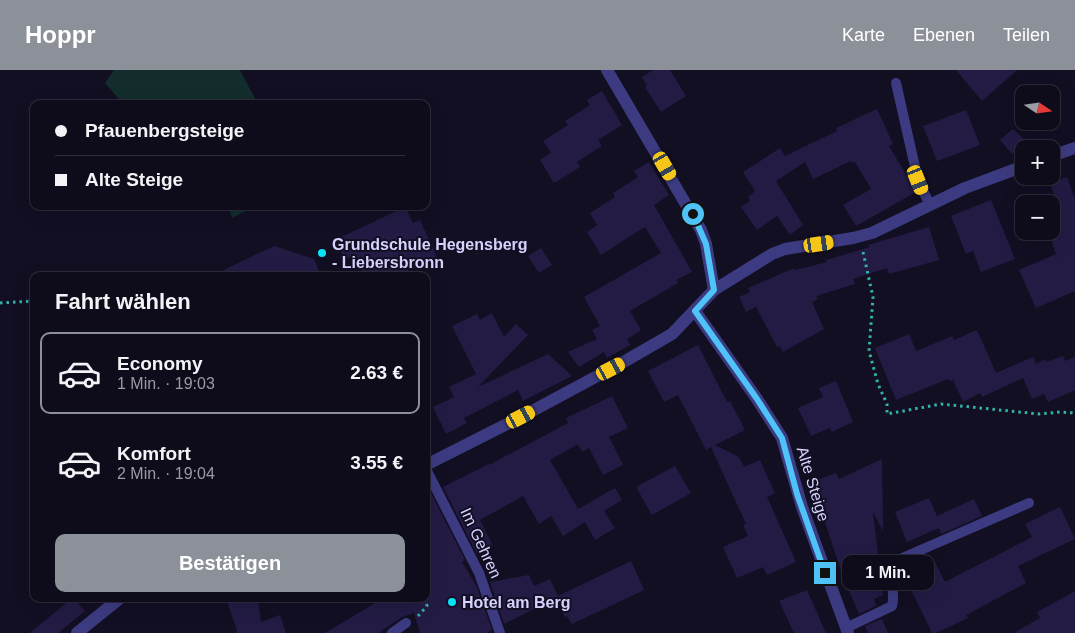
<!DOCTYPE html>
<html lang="de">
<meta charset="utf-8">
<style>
body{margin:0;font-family:Helvetica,sans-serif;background:#1c1927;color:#f1f3f6;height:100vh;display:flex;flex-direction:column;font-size:19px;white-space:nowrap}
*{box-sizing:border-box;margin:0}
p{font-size:16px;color:#9b9ba2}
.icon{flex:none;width:28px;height:28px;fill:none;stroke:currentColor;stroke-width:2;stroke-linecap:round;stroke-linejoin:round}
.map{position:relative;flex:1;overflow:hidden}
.sheet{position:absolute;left:30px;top:202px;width:400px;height:330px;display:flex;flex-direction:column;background:#0e0b1a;border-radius:10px;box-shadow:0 5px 20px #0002,0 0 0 1px #2e2b39}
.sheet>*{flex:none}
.top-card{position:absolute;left:30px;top:30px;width:400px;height:110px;border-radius:10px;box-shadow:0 5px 20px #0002,0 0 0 1px #2e2b39;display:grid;align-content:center;height:110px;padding:0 25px;background:#0e0b1a}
.needle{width:32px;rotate:103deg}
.fabs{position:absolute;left:1015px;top:15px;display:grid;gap:10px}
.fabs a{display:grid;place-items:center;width:45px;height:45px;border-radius:10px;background:#0e0b1a;box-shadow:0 5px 20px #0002,0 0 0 1px #2e2b39;font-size:25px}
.end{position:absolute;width:22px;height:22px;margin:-11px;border:6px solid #4fc3f7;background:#111;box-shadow:0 0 0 2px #111}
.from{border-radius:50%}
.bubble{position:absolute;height:35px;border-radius:10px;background:#0e0b1a;box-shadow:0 5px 20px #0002,0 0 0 1px #2e2b39;font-size:16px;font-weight:800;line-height:35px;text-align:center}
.car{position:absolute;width:15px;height:30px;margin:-15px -8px;border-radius:6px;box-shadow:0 0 4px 1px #0007;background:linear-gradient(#f5c518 24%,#345 0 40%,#f5c518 0 76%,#345 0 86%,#f5c518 0)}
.top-card b{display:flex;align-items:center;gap:18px;height:48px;font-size:19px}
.top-card b+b{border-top:1px solid #2e2b39}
.top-card i{width:12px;height:12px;background:#f1f3f6}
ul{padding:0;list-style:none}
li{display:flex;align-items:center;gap:15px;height:82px;margin:0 10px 8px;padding:0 15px;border:2px solid transparent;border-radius:10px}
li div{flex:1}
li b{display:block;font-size:19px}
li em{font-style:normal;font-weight:800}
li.selected{border-color:#8c9099}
li>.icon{width:45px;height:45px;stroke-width:1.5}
h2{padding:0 25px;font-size:22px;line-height:60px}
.primary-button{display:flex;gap:10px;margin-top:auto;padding:10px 25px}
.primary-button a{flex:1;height:58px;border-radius:10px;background:#8c9099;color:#fff;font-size:20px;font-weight:800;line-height:58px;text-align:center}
header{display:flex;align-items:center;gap:30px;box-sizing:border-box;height:70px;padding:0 25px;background:#8c9099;color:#fff}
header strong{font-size:24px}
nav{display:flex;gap:28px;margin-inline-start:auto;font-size:18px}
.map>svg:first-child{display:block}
.green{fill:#122d2c}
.building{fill:#231b44}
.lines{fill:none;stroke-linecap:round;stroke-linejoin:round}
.path{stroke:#31b3a8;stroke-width:3;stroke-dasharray:2.5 4;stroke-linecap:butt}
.lane{stroke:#3c3b81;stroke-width:10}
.street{stroke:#3c3b81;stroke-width:12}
.route{stroke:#4fc3f7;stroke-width:6}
.poi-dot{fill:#06e4f6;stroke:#120f23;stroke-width:2}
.labels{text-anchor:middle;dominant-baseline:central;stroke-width:4;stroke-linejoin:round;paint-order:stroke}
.poi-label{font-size:16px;font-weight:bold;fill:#d6d2fe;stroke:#120f23;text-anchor:start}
.street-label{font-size:16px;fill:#d6d2fe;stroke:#120f23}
</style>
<header>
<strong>Hoppr</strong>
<nav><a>Karte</a><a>Ebenen</a><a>Teilen</a></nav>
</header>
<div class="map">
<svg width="1075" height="563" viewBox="0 0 1075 563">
<rect width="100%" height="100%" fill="#120f23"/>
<!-- green -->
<path class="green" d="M114 0H240L258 34H123L105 13Z
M228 136H256L232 148Z"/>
<!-- building -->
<path class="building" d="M653 0H670L686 26 661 42 645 17 647 16 642 7Z
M956 0H1017L982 31Z
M602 21 622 55 598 70 602 76 577 92 580 97 554 113 540 90 551 83 543 71 568 55 565 51 590 35 587 30Z
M877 39 893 74 889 76 907 106 910 105 916 122 856 156 843 135 871 119 855 92 852 93 851 91 813 109 805 92 776 111 803 155 790 165 777 146 757 160 741 137 750 131 748 127 755 121 743 102 780 78 785 86 837 61 836 58Z
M966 40 980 75 937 91 923 56Z
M1013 59 1026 71 1012 84 1000 70Z
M649 92 669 125 654 135 692 202 676 210 678 213 630 241 641 260 627 269 630 275 607 288 604 282 579 297 568 282 597 269 592 260 600 256 584 227 661 183 645 157 601 185 587 162 597 155 590 143 615 127 613 123 638 107 634 101Z
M1067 107 1075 130V221L1036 238 1019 200 1056 184 1048 161H1051V134H1046L1056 130 1050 113Z
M991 130 1015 189 981 202 973 181 966 184 951 146Z
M405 137 413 153 420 150 437 187 396 206H364L354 185 345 190 335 170Z
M929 157 939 190 889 204 887 198 853 209 855 214 816 226 818 229 812 232 824 259 783 282 780 276 777 277 756 237 746 242 739 227 750 222 748 218 794 198 795 200 827 192 826 190 870 177 868 175Z
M274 176 314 189 321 206H211Z
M541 178 552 195 539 203 528 186Z
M492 243 504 267 516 254 528 265 478 317 548 284 572 306 523 331 518 320 464 348 467 353 446 364 433 337 454 327 449 317 476 304 452 256 477 244 480 250Z
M977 260 996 303 1033 287 1036 294 1046 289 1047 292 1063 286 1065 291 1075 287V320L1048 332 1044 324 1032 329 1023 308 982 327 980 323 963 332 953 310 949 311 948 309 896 330 875 278 909 264 916 281 952 266 954 270Z
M698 275 727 332 730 331 745 360 715 375 739 387 744 397 760 390 775 423 767 427 796 492 767 505 763 497 737 508 723 477 748 466 743 455 746 454 711 377 706 380 678 325 664 332 648 301Z
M836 311 853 352 832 362 830 358 811 366 798 338 823 327 819 318Z
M612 326 628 358 609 367 623 395 603 405 589 378 582 382 578 374 550 390 578 439 615 418 622 430 604 441 615 458 595 470 585 452 563 466 551 446 539 454 523 426 480 450 493 476 477 484 443 417 489 394V395L568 353 566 348Z
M882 389 883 461 873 442 883 525 874 529 876 536 859 544 842 504 825 452 808 414 836 403 839 409Z
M675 396 691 423 652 445 636 417Z
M431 423 465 490 462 492 476 515 492 560 487 563H420L414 543 402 547 378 563H325L382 529H426V426Z
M929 428 937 446 974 429 982 446 941 464 939 458 907 472 895 442Z
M1060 437 1075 469 1018 496 1026 513 966 545 968 548 936 563H932L905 507 935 492 945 512 1032 467 1025 454Z
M631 491 644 520 572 554 567 546 565 547 556 528 504 554 490 512 529 505 534 516 550 509 558 526Z
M807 520 826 563H794L779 531Z
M1075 521V563H1014L1040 548 1037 542Z
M71 529H74L85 541 58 563H30Z
M226 529H258L261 552 280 545 286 563H236L237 560Z
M882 549 888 563H868L865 556Z"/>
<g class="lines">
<!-- path -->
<path class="path" d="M863 182 873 227 869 281 878 314 887 334V344L941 334 1039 344 1060 342 1075 343
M0 233 34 231
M418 546 427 536 425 529"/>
<!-- lane -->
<path class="lane" d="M896 13 918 110 930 135
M426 399 479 503 500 563
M846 558 892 536C897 520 884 502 900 489L1029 433
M392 563 406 553"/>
<!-- street -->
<path class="street" d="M607 0 701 160 706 174 714 220
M1051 86 1075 78
M695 241 757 329 782 368 802 437 848 563
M426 395 521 347 627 290 672 264 714 220 772 184 785 179 853 168 872 163 965 118 1024 96
M77 563 119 529"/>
</g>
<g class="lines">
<!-- route -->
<path class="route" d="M693 144 706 174 714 220 695 241 757 329 782 368 797 424 825 503"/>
</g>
<!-- markers -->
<g class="poi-dot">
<circle cx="322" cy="183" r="5"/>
<circle cx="452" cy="532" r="5"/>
</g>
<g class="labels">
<!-- poi labels -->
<g class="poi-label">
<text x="332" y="174">Grundschule Hegensberg<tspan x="332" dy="18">- Liebersbronn</tspan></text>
<text x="462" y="532">Hotel am Berg</text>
</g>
<!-- street labels -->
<g class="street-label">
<text transform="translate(813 414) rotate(73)">Alte Steige</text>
<text transform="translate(481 473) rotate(65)">Im Gehren</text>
</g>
</g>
</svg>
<div class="fabs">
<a><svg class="needle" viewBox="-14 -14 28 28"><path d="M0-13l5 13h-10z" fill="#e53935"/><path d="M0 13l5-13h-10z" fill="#9b9ba2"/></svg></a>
<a>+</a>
<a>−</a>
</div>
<i class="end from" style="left:693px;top:144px"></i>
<i class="end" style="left:825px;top:503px"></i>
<div class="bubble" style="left:842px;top:485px;width:92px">1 Min.</div>
<i class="car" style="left:665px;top:96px;rotate:150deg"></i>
<i class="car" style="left:918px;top:110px;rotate:158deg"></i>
<i class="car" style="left:819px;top:174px;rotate:81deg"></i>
<i class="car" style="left:611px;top:299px;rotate:62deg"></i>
<i class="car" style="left:521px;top:347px;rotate:62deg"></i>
<div class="top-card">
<b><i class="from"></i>Pfauenbergsteige</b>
<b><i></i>Alte Steige</b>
</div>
<section class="sheet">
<h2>Fahrt wählen</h2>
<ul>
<li class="selected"><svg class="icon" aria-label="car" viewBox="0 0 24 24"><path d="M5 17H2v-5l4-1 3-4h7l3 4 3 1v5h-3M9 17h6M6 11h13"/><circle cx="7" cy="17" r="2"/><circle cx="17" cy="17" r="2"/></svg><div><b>Economy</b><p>1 Min. · 19:03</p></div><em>2.63 €</em></li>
<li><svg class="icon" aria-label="car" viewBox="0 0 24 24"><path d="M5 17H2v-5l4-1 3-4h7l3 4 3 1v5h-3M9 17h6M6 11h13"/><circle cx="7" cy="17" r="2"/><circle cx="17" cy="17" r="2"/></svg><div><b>Komfort</b><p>2 Min. · 19:04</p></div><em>3.55 €</em></li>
</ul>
<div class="primary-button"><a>Bestätigen</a></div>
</section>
</div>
